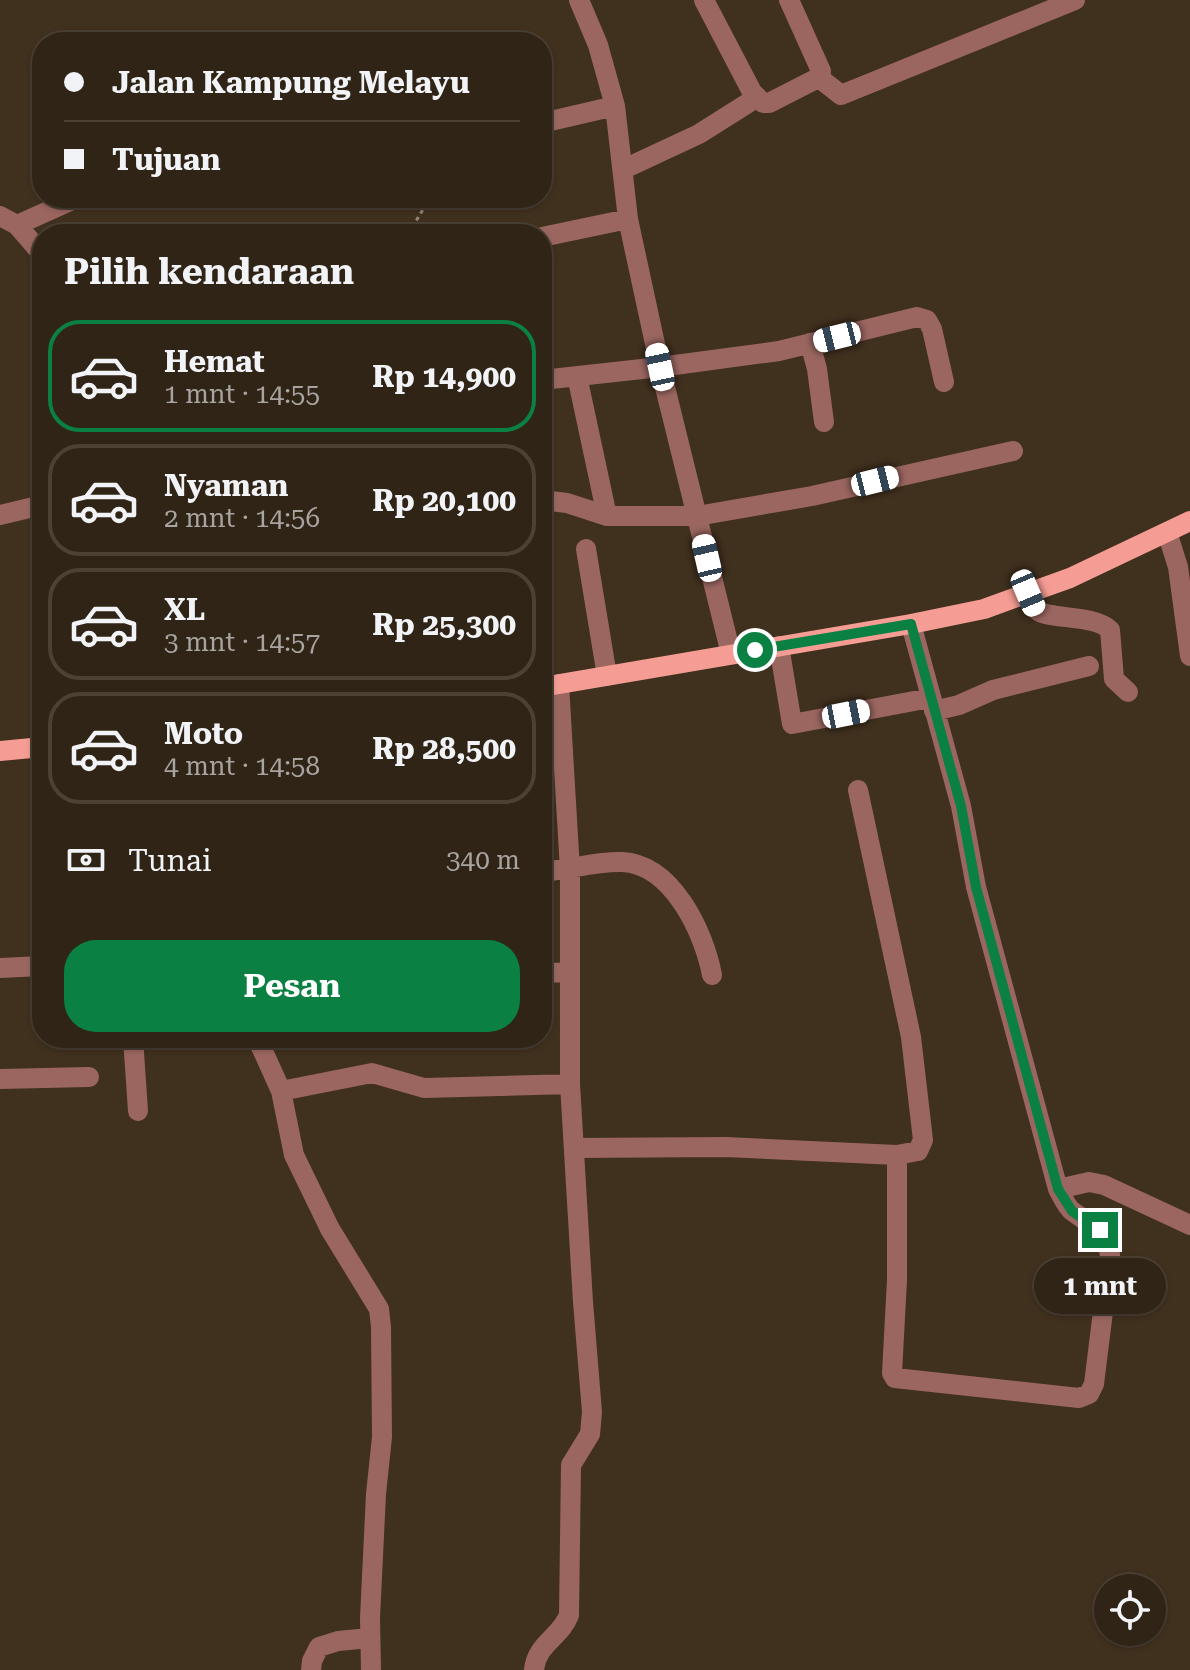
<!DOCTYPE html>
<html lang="id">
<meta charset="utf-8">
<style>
body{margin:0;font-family:"Roboto Serif",serif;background:#382c1f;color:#f1f3f6;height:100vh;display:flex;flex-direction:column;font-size:30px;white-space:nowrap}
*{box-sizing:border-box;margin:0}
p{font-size:26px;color:#a8a4a1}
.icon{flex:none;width:44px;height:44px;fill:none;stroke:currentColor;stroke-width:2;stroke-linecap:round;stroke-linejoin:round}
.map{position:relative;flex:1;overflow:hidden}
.details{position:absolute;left:32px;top:224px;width:520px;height:824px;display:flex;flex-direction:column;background:#302416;border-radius:32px;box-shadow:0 2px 6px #0004,0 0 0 2px #4b4135}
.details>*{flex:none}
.banner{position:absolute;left:32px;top:32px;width:520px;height:176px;border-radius:32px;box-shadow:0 2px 6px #0004,0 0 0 2px #4b4135;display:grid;align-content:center;height:176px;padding:0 32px;background:#302416}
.controls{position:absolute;left:1094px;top:1574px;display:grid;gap:16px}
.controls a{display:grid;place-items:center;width:72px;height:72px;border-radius:50%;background:#302416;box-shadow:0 2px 6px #0004,0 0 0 2px #4b4135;font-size:40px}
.end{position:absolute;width:36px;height:36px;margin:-18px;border:10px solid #0b8043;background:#fff;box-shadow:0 0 0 4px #fff}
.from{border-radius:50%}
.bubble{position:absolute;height:56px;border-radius:28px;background:#302416;box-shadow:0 2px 6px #0004,0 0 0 2px #4b4135;font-size:26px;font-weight:700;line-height:56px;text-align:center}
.car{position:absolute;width:24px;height:48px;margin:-24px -12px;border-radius:10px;box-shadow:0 0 6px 2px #0007;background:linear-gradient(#fff 24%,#345 0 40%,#fff 0 76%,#345 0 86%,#fff 0)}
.banner b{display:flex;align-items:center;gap:28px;height:76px;font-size:30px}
.banner b+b{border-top:2px solid #4b4135}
.banner i{width:20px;height:20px;background:#f1f3f6}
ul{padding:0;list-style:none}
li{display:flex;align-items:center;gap:24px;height:112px;margin:0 16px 12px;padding:0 16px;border:4px solid #4b4135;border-radius:32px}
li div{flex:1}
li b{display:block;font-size:30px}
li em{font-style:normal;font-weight:700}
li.active{border-color:#0b8043}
li>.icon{width:72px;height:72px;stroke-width:1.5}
h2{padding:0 32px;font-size:36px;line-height:96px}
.pay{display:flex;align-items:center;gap:20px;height:88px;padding:0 32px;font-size:30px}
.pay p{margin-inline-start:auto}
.button{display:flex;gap:16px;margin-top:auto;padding:16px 32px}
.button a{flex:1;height:92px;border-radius:32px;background:#0b8043;color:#fff;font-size:32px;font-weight:700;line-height:92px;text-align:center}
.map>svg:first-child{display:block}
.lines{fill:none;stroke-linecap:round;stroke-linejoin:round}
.path{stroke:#938577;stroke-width:3;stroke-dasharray:4 4;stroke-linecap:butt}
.minor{stroke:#9b6660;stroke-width:20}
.major{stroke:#f59d94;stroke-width:20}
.route{stroke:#0b8043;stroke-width:10}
</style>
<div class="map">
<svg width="1190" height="1670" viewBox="0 0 1190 1670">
<rect width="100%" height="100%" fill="#40301e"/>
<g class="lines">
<!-- path -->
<path class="path" d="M408 234 430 198"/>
<!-- minor -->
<path class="minor" d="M579 0 598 45 615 106 628 219 660 367 779 351 917 317 927 320 932 329 944 382
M704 0 752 92 763 103H769L818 78 821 71 789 0
M818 77 841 95 1075 0
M542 123 615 106
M624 169 699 134 756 98
M0 216 17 225 42 254
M17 225 77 198
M542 237 628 219
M810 343 817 369 824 422
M577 376 607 516
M542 380 660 367 731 654
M542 500 567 503 607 516H697L812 496 1013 451
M0 515 42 505
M1167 532 1178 567 1190 656
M586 549 607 676
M1028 593C1031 598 1033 606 1037 610 1048 620 1094 614 1110 630L1114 679 1128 692
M779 646 792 724 930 698
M934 711 959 705 993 690 1089 666
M858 790 911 1037 923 1140 918 1151 897 1155
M542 872C568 870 596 861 622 862 672 864 704 932 712 975
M0 968 42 966
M542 973 570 972
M133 1038 138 1111
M257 1038 281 1091 294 1155 330 1229 379 1309 381 1327 382 1437 376 1494 370 1618 371 1670
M0 1079 89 1077
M281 1091 372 1073 424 1088 570 1084
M574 1148 726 1147 897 1155V1280L892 1373 895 1378 1079 1398 1089 1394 1094 1384 1110 1255C1106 1230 1091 1225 1072 1211 1066 1206 1062 1196 1058 1189L976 887 961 806 911 624
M1058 1189 1089 1182 1104 1185 1190 1225
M311 1670 312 1661 319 1647 338 1641 370 1638
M534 1670C536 1644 561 1637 569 1615L571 1465 590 1434 592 1412 583 1302 570 1084V870L559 684"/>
<!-- major -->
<path class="major" d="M542 687 911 624 984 609 1070 578 1190 521
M0 751 42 747"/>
</g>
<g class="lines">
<!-- route -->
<path class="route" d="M755 650 911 624 961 806 976 887 1058 1189 1072 1211 1100 1230"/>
</g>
</svg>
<div class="controls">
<a><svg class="icon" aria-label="locate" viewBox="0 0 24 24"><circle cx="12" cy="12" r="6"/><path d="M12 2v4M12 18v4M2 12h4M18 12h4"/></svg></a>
</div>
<i class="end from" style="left:755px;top:650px"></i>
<i class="end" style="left:1100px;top:1230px"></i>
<div class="bubble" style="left:1034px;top:1258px;width:132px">1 mnt</div>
<i class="car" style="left:837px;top:337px;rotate:256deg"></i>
<i class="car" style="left:660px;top:367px;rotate:348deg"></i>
<i class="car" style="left:875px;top:481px;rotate:76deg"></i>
<i class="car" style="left:707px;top:558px;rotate:347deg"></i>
<i class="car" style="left:1028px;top:593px;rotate:157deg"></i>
<i class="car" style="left:846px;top:714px;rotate:79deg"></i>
<div class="banner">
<b><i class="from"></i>Jalan Kampung Melayu</b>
<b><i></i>Tujuan</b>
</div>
<section class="details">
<h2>Pilih kendaraan</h2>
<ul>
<li class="active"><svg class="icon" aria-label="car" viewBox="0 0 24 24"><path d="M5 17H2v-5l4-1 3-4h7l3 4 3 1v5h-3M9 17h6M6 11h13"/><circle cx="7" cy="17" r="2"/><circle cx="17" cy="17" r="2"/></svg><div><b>Hemat</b><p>1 mnt · 14:55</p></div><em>Rp 14,900</em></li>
<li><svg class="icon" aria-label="car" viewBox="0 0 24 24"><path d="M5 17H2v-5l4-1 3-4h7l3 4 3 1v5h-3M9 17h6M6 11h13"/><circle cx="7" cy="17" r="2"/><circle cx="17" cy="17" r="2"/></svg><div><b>Nyaman</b><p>2 mnt · 14:56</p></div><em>Rp 20,100</em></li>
<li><svg class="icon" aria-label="car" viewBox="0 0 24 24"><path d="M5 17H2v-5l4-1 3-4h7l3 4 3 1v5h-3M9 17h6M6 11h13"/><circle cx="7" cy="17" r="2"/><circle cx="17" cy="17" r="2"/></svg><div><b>XL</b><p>3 mnt · 14:57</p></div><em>Rp 25,300</em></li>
<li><svg class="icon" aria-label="car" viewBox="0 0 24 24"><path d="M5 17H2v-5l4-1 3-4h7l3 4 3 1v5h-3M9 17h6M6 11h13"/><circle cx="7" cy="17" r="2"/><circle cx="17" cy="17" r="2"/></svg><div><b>Moto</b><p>4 mnt · 14:58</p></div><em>Rp 28,500</em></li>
</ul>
<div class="pay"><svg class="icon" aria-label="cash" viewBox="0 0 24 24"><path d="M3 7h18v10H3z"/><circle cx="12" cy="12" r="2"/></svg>Tunai<p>340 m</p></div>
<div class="button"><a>Pesan</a></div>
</section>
</div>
